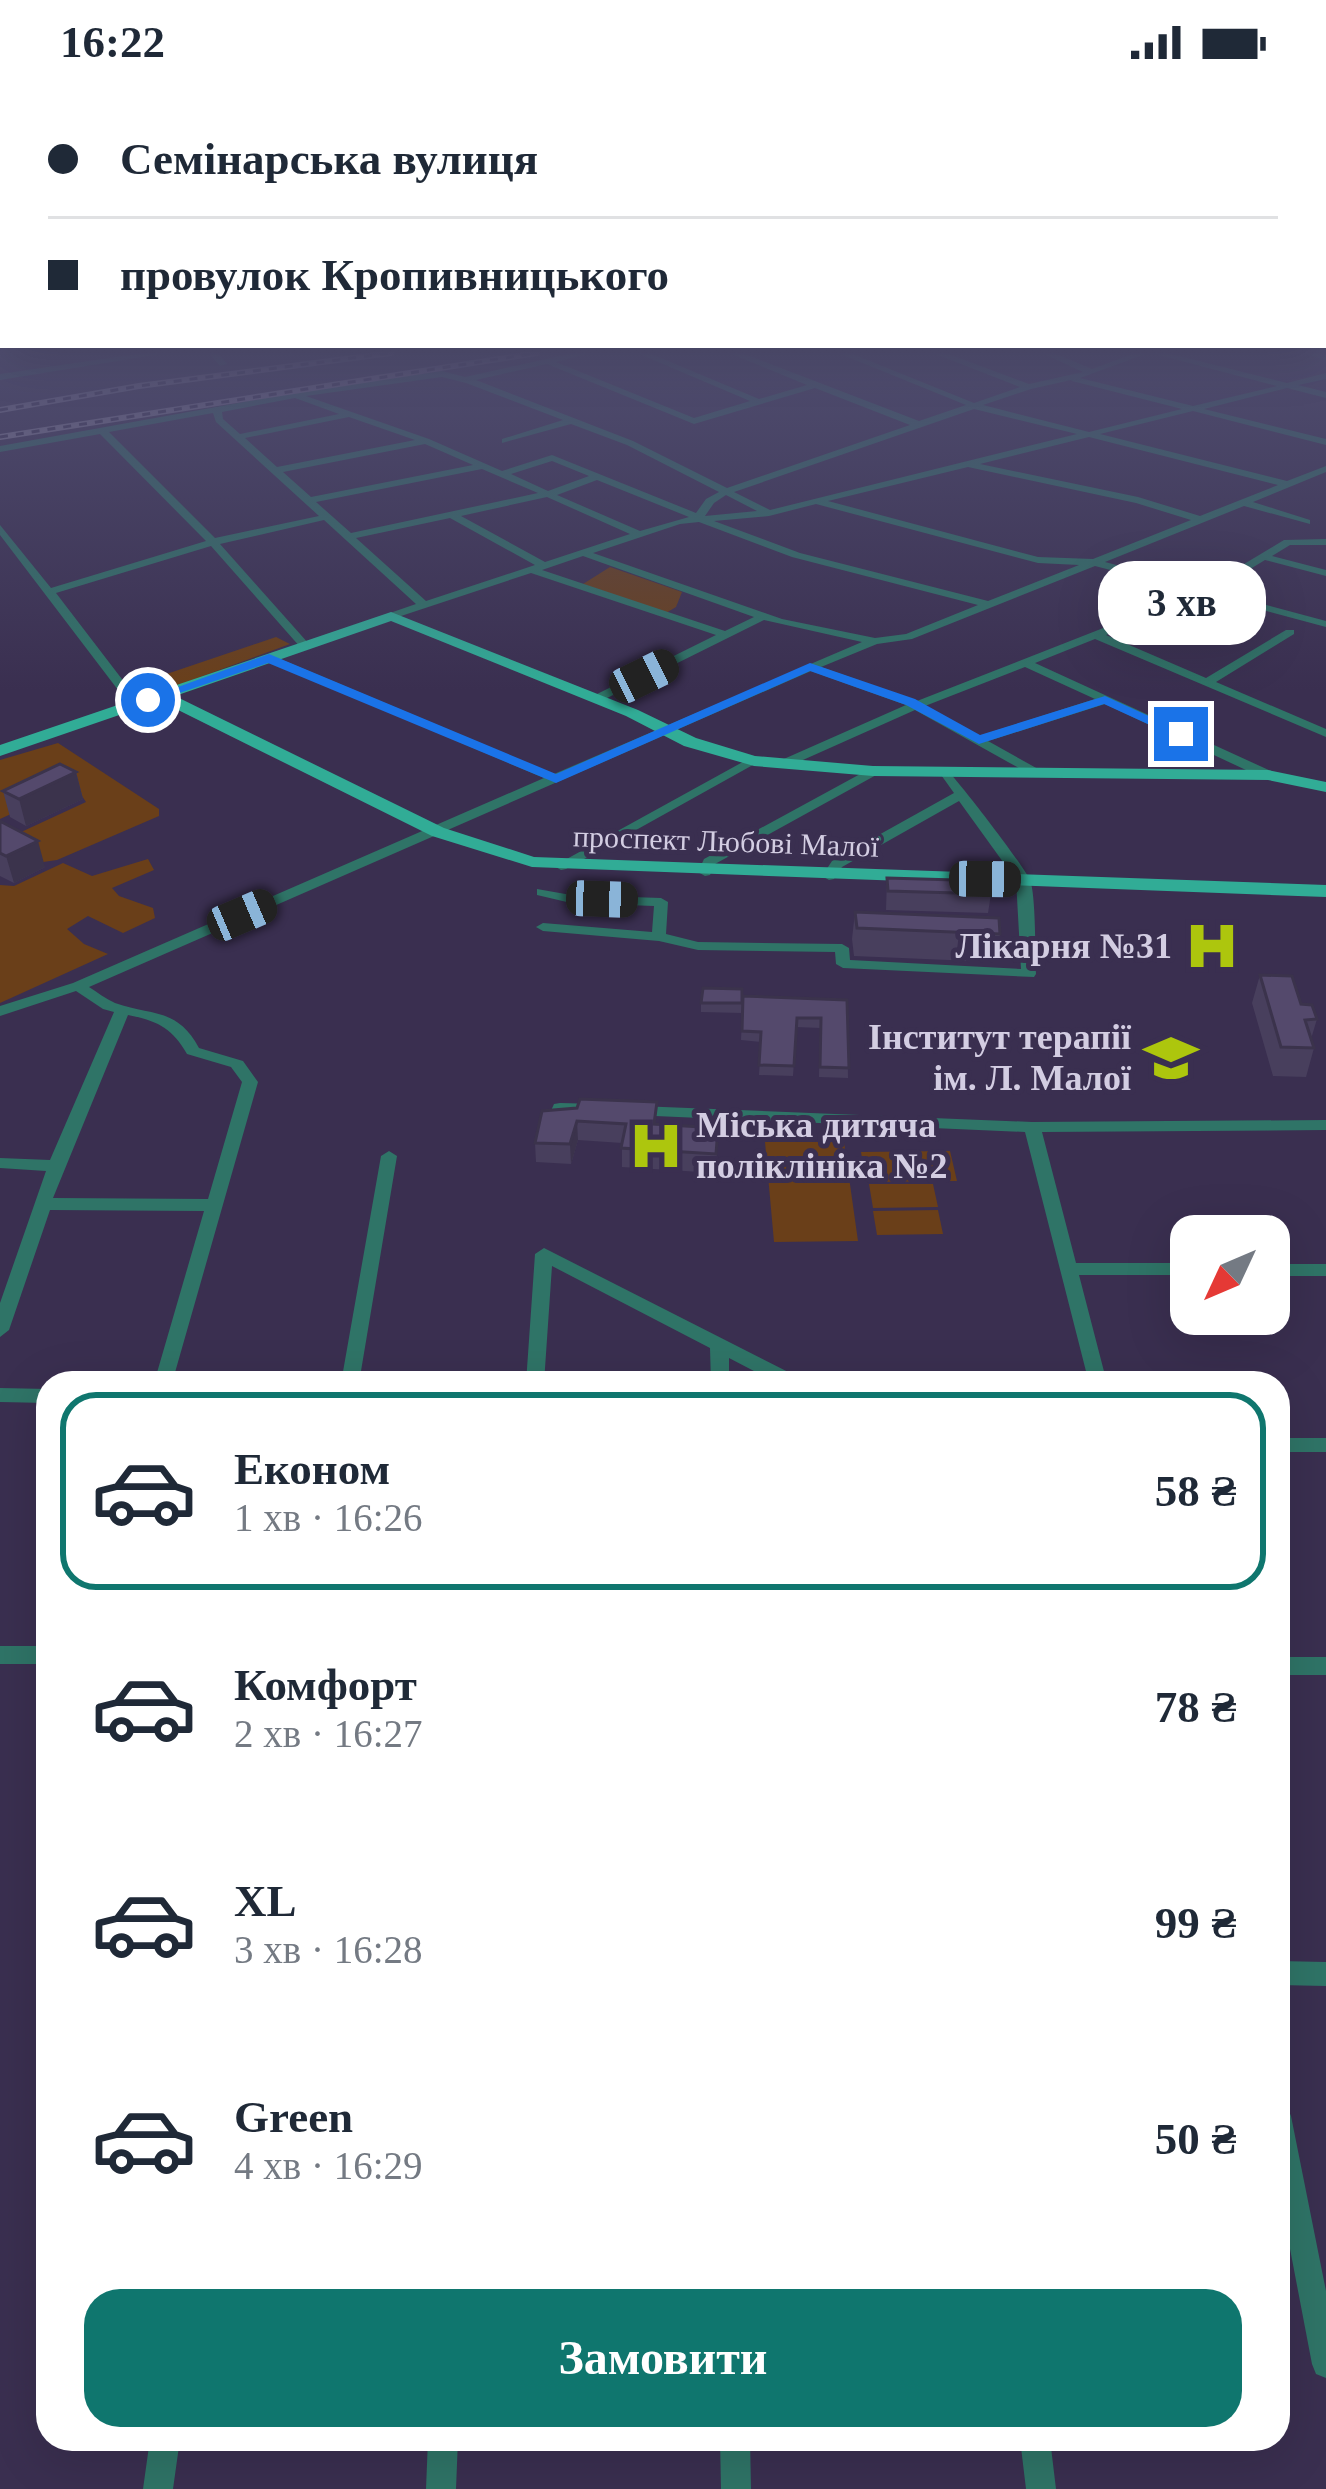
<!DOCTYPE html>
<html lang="uk">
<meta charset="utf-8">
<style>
body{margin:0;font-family:Georgia,serif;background:#f6f6f7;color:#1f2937;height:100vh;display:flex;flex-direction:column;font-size:45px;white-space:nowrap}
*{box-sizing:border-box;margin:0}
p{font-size:39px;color:#747a83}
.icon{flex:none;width:66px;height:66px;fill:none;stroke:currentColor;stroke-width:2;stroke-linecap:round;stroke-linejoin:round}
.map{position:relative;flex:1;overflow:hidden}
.sheet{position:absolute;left:36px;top:1287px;width:1254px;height:1080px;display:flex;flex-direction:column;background:#fff;border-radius:36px;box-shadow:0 12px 48px #0002}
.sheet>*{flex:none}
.banner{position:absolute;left:0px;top:0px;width:1326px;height:264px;box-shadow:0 12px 48px #0002;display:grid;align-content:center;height:264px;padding:0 48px;background:#fff}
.needle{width:78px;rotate:226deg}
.buttons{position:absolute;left:1170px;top:1131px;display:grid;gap:24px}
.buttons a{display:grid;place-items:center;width:120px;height:120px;border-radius:24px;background:#fff;box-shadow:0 12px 48px #0002;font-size:60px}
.end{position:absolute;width:54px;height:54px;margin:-27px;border:15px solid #1a73e8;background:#fff;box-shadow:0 0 0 6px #fff}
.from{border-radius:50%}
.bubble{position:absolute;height:84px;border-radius:36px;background:#fff;box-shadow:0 12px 48px #0002;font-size:39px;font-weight:700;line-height:84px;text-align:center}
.car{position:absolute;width:36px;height:72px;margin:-36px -18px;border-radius:15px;box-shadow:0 0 9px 3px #0007;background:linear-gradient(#222 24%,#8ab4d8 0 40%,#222 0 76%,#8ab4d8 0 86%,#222 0)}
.banner b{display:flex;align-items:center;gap:42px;height:114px;font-size:45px}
.banner b+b{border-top:3px solid #e0e1e3}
.banner i{width:30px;height:30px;background:#1f2937}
ul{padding:21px 0 0;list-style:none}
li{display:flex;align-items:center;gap:36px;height:198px;margin:0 24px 18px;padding:0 24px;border:6px solid transparent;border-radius:36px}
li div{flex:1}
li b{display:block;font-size:45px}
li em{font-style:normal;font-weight:700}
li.on{border-color:#0f766e}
li>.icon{width:108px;height:108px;stroke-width:1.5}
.cta{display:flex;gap:24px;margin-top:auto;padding:24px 48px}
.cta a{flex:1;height:138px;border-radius:36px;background:#0f766e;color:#fff;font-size:48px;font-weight:700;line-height:138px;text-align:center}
.status{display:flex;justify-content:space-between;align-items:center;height:84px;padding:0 60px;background:#fff;direction:ltr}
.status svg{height:33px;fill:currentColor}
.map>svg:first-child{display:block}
.green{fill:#6a3f19}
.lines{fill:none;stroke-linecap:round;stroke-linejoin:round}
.minor{fill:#2f7467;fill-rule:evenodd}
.major{fill:#31ac96;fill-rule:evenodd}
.rail-casing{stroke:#9890aa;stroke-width:6}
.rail{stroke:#3a2f50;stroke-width:3;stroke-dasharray:8;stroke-linecap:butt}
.wall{fill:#483f5d}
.shaded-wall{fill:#3b334c}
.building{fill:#54496c;stroke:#3b334c;stroke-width:3}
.route{fill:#1a73e8}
.labels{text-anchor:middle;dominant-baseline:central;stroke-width:10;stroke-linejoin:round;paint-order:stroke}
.far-street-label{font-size:30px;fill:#d3cde2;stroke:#3a2f50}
.poi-label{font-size:36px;font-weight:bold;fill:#d3cde2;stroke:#3a2f50;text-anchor:end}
</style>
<div class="status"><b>16:22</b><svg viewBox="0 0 49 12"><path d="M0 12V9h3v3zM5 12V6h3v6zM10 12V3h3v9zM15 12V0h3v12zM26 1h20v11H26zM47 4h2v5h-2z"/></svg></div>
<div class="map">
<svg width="1326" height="2405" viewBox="0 0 1326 2405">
<rect width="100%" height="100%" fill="#3a2f50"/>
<!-- green -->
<path class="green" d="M610 483 682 508 676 523 666 529 583 500Z
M276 553 290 560 149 612 137 600Z
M58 659 159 725V732L57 776 43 778 10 760 19 749 86 718 80 709 61 707 0 735V676Z
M148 775 154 786 112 804 119 812 153 824 155 834 123 849 88 832 67 845 84 860 108 870 0 919V801L14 802 63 779 92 792Z
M765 1058H844L858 1157 774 1158Z
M950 1067 957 1097 866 1098 861 1068Z
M933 1100 938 1123 873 1124 869 1100Z
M938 1126 943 1150 877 1151 873 1127Z"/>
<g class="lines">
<!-- minor -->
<path class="minor" d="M143 269H167L0 296V290Z
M209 269H218L227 280 220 282Z
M283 269H295L291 272Z
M573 269H590L556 278 694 334 750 317 637 269H649L759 315 807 301 729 269H742L919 337 966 321 838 269H850L974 319 1020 303 933 269H946L1029 300 1083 288 1042 269H1054L1092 285 1135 269H1148L1080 294 1193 322 1277 302 1151 269H1167L1287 299 1326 289V295L1298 301 1326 308V314L1287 304 1204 325 1326 355V361L1193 327 1100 350 1287 397 1326 382V388L1253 418 1310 436V440L1244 422 1105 478 1204 504 1284 456 1326 455V461H1290L1272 472 1326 486V492L1265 476 1214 507 1326 537V543L1207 511 1106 551 1206 594 1286 546H1294V550L1216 598 1326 645V653L1095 555 1035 579 1273 688V694H1263L1105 620 988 657 1038 685 1039 688 1033 692 915 626 785 684H777V678L906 621 811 587 89 903C97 908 106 915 115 919 151 932 177 923 199 964L243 977 258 998 172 1299H154L204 1127 50 1126 9 1246 0 1253V1219L46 1087 0 1084V1074L50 1076 114 928 103 925 76 907 0 932V922L73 899 544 694 265 576V572H273L554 690 862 558 764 536 597 619 593 618V612L716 551 531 489 395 534H387V530L416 520 324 436 220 460 309 560V564H301L211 462 56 509 141 620 135 624 131 623 0 451V441L51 504 206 457 100 350 0 368V362L332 302 442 287 465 293ZM547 280 694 340 815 304 910 341 727 404 633 357 476 296ZM442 293 466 299 563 336 502 355V359L571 340 627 361 719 408 706 415 696 429 552 371 502 387 429 355 306 312ZM1071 296 1072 297 1182 325 1089 348 983 321 1031 305ZM295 314 339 330 240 350 223 335 222 328ZM974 325 1077 350 770 426 734 408ZM213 329 216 338 319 432 215 454 109 348ZM349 333 415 356 277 383 245 354ZM1089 353 1278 401 1200 432 1138 413 980 380ZM425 360 473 381 311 413 283 388ZM552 377 589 392 548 407 511 390ZM968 383 1136 419 1191 436 1093 475 1038 473 828 417ZM482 385 538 409 351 449 316 418ZM597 396 689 433 640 447 557 411ZM726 411 757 427 705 432 714 419ZM547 413 630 450 545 478 461 432ZM816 420 1038 479 1079 481 988 517 800 469 714 437 769 432ZM450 434 535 481 426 517 356 454ZM699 438 792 473 978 521 906 550 875 554 782 535 593 469 680 440ZM583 472 754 533 725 547 542 486ZM1095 482 1195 508 917 617 821 583 877 560 912 555ZM1025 583 1095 615 979 652 925 622ZM128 931C158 937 172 944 187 970L231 983 242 998 208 1115 53 1114Z
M1307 269 1326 270V276L1308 271Z
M750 674 760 677 566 785 561 786 554 782Z
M873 683 879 687 878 690 715 780 710 791 705 792 698 788 704 775Z
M945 684C954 691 1025 783 1030 796 1036 811 1035 870 1036 890L1034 893 843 884 836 880 835 868 698 866 659 857 543 847 536 843 543 839 652 848 654 822 571 819 537 811V805L571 811 661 814 668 818 666 850 698 858 842 860 849 864 850 876 1021 885 1016 796 959 717 842 783 834 795 829 796 822 792 832 777 954 709 939 688Z
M560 1019 598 1020 606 1025 598 1030 566 1029 559 1044H547L545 1040 554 1020Z
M638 1022 1032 1038 1326 1036V1046L1042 1048 1076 1179H1191V1191H1079L1107 1299H1089L1025 1048 632 1031 630 1027Z
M389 1067 397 1072 359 1299H341L381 1072Z
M544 1164 800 1294 802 1299H777L729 1274V1299H711L710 1264 552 1182 544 1299H526L535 1170Z
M1269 1180H1326V1192H1269Z
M0 1304 48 1305V1319L0 1318Z
M1278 1354H1326V1368H1278Z
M0 1562H48V1580H0Z
M1278 1573H1326V1591H1278Z
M1278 1877 1326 1878V1902L1278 1901Z
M1278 2019 1287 2023 1291 2032 1326 2207V2294L1316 2290 1312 2280 1278 2102Z
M150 2355H180L173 2405H143Z
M428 2355H458L456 2405H426Z
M720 2355H750L751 2405H721Z
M1020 2355H1050L1056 2405H1026Z"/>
<!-- major -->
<path class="major" d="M391 528 638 626 696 654 755 672 873 682 1268 686 1326 698V708L1268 696 873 692 754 682 684 662 626 632 391 537 175 612 444 744 534 773 1326 801V813L532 783 432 752 160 617 0 672V661Z"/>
<defs>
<path id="rail" d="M0 326 139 302 391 269
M0 353 537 269"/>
</defs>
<!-- rail casing -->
<use href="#rail" class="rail-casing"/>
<!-- rail -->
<use href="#rail" class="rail"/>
</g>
<!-- wall -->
<path class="wall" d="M76 688 83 715 26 742 10 733 3 707Z
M0 737 45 783 14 799 0 792Z
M887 794 991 810 988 829 886 826Z
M855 828 1000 850 996 878 854 872 852 855Z
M1260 891 1301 920 1317 935 1311 955 1314 964 1306 993 1273 992 1252 919Z
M742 905V929L701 928V919Z
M743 912 847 916 848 994 819 993 820 944 796 943 793 992 759 991 761 958 741 956Z
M542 1027 657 1041 718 1044 716 1089 622 1083V1059L578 1056 571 1080 536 1078 535 1059Z"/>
<!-- shaded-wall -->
<path class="shaded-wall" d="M76 688 83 715 26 742 19 715Z
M38 757 45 783 14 799 6 772Z
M577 1037 578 1056 571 1080 570 1060Z"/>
<!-- building -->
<path class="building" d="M60 680 76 688 19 715 3 707Z
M0 737 38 757 6 772 0 769Z
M887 794 989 797 991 810 888 807Z
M855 828 999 834 1000 850 857 844Z
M1260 891 1292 892 1301 920 1312 921 1317 935 1305 936 1314 964 1281 963Z
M703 904 742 905V919H701Z
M743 912 847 916 849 984 820 983 821 934H797L794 982 759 981 761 948 742 947Z
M580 1015 657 1018 654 1040 718 1044 716 1070 621 1064 626 1040 577 1037 570 1060 535 1059 542 1027 577 1024Z"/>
<!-- sky -->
<linearGradient id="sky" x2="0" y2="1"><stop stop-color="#201a2c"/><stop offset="0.44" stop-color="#4f4d6f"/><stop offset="1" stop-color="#4f4d6f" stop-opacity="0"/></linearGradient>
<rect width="1326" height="606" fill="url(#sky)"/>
<!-- route -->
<path class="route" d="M269 570 556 690 810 579 915 615 980 651 1105 612 1188 650 1176 653 1104 620 979 660 906 621 810 587 556 699 268 579 153 618 142 616Z"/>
<!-- icons -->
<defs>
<symbol id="hospital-bare" viewBox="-9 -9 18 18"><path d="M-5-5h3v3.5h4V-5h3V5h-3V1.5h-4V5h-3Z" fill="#adc60d" stroke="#3a2f50" stroke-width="2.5" paint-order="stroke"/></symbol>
<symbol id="university-bare" viewBox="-9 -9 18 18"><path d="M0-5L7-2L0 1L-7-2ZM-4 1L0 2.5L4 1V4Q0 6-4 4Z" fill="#adc60d" stroke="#3a2f50" stroke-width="2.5" paint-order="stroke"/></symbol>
</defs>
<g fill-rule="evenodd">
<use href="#hospital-bare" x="1174" y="824" width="76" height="76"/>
<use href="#university-bare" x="1133" y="936" width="76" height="76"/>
<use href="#hospital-bare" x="618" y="1024" width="76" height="76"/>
</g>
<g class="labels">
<!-- far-street labels -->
<g class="far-street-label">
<text transform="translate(726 757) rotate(2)">проспект Любові Малої</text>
</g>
<!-- poi labels -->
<g class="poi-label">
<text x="1172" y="862">Лікарня №31</text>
<text x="1131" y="953">Інститут терапії<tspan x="1131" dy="41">ім. Л. Малої</tspan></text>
<text x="696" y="1041" text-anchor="start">Міська дитяча<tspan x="696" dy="41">поліклініка №2</tspan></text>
</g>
</g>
</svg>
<div class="buttons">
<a><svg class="needle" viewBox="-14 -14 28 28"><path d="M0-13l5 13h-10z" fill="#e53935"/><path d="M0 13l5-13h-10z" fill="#747a83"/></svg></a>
</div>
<i class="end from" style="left:148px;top:616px"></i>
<i class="end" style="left:1181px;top:650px"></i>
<div class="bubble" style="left:1098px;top:477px;width:168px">3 хв</div>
<i class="car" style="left:644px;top:592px;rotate:64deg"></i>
<i class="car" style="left:985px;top:795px;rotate:91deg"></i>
<i class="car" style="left:602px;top:815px;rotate:92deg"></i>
<i class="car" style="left:242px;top:831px;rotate:67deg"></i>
<div class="banner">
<b><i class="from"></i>Семінарська вулиця</b>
<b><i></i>провулок Кропивницького</b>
</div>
<section class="sheet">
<ul>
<li class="on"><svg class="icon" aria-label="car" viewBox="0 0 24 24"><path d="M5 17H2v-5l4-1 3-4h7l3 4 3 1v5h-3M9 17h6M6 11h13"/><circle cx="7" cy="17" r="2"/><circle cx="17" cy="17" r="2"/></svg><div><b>Економ</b><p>1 хв · 16:26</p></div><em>58 ₴</em></li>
<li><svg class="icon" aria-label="car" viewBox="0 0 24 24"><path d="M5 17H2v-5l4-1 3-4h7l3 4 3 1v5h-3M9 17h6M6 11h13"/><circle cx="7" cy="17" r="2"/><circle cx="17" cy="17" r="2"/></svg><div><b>Комфорт</b><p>2 хв · 16:27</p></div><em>78 ₴</em></li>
<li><svg class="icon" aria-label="car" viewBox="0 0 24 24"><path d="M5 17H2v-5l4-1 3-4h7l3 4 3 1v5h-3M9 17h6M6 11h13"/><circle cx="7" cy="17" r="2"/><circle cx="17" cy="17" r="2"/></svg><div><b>XL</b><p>3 хв · 16:28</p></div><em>99 ₴</em></li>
<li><svg class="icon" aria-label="car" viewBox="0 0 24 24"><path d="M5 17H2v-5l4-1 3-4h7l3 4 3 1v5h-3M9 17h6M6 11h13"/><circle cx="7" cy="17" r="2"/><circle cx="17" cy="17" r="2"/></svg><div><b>Green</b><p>4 хв · 16:29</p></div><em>50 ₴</em></li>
</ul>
<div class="cta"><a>Замовити</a></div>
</section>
</div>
